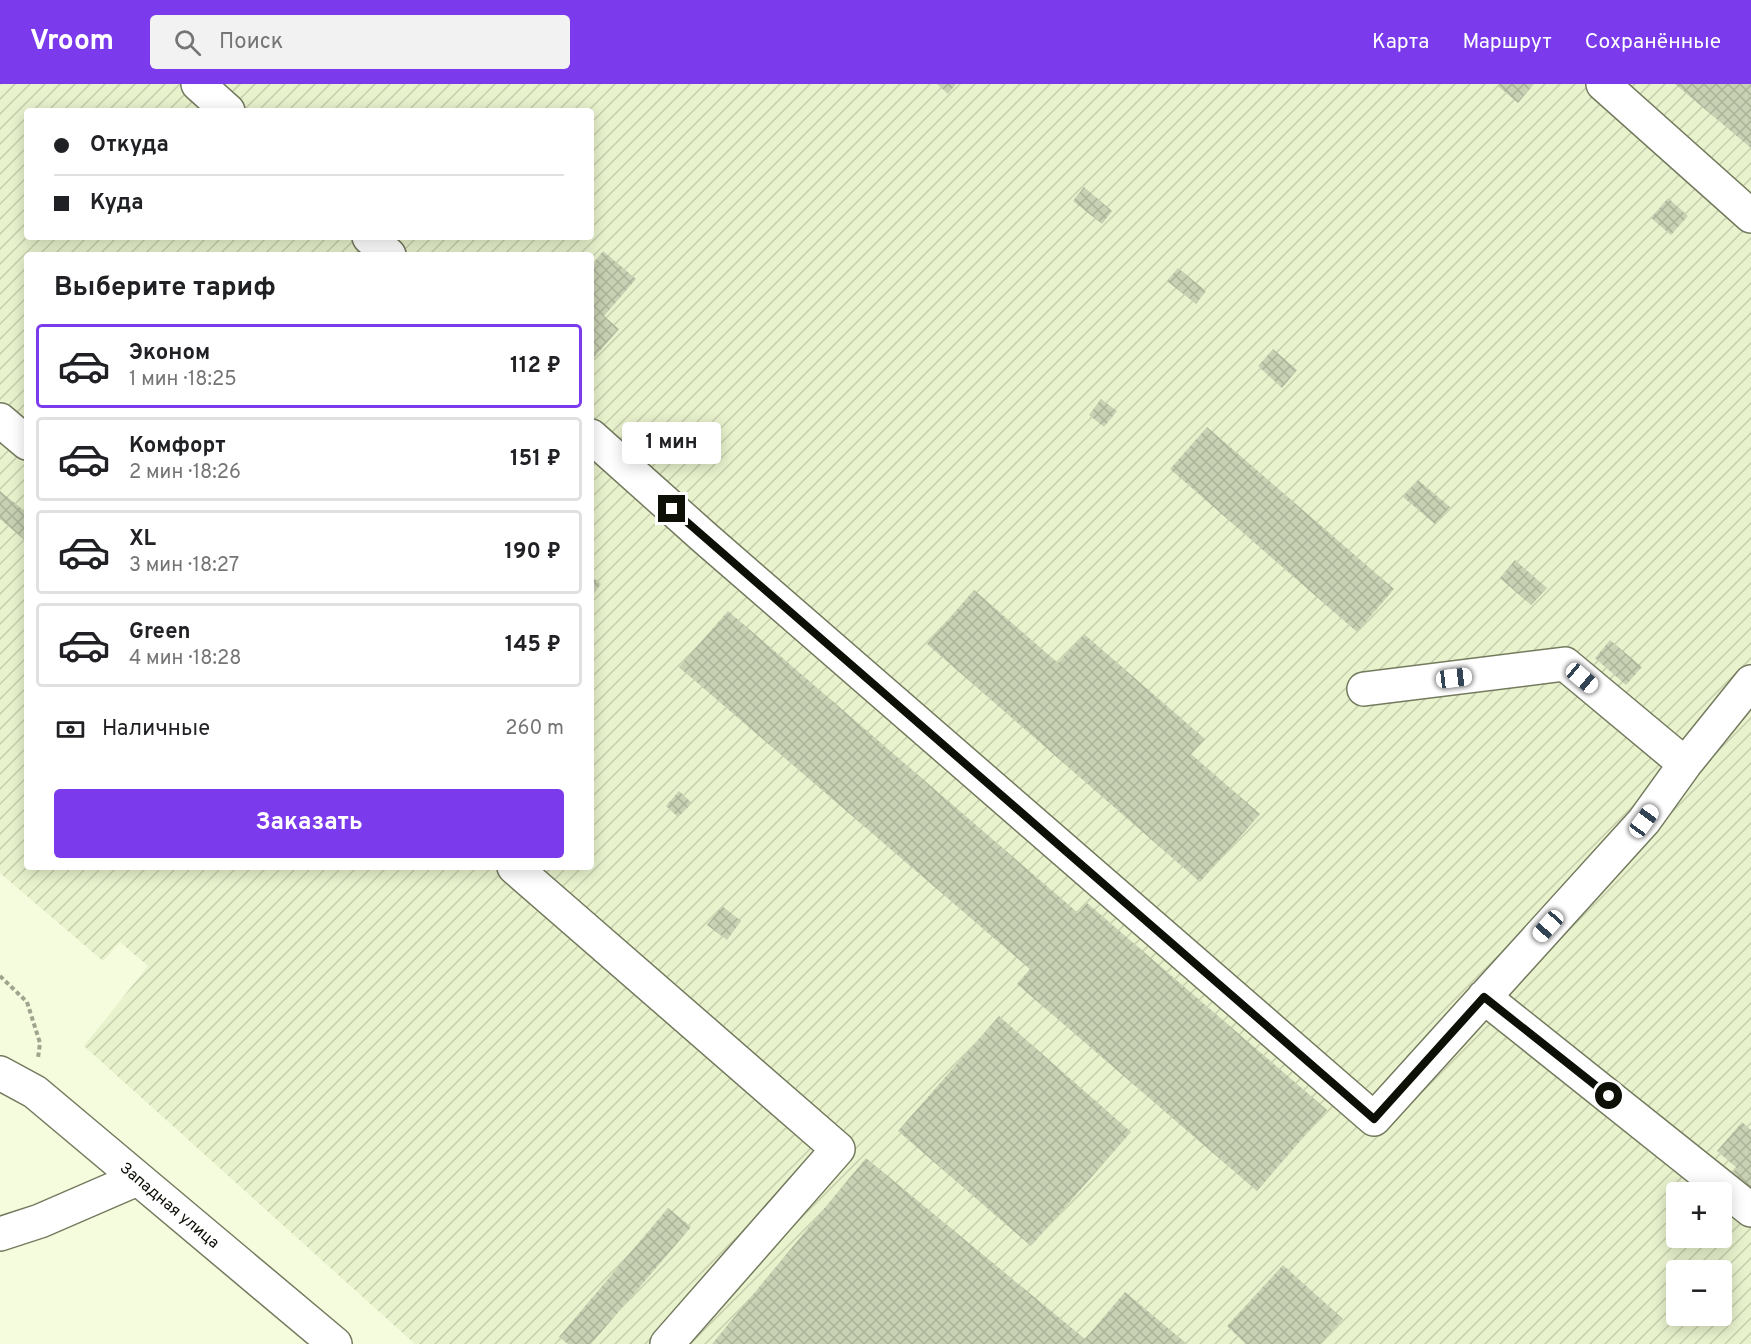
<!DOCTYPE html>
<html lang="ru">
<meta charset="utf-8">
<style>
body{margin:0;font-family:Overpass,sans-serif;background:#f2f2f2;color:#202124;height:100vh;display:flex;flex-direction:column;font-size:22px;white-space:nowrap}
*{box-sizing:border-box;margin:0}
p{font-size:20px;color:#757577}
.icon{flex:none;width:33px;height:33px;fill:none;stroke:currentColor;stroke-width:2;stroke-linecap:round;stroke-linejoin:round}
.map{position:relative;flex:1;overflow:hidden}
.details{position:absolute;left:24px;top:168px;width:570px;height:618px;display:flex;flex-direction:column;background:#fff;border-radius:6px;box-shadow:0 3px 15px #0003}
.details>*{flex:none}
.banner{position:absolute;left:24px;top:24px;width:570px;height:132px;border-radius:6px;box-shadow:0 3px 15px #0003;display:grid;align-content:center;height:132px;padding:0 30px;background:#fff}
.tools{position:absolute;left:1666px;top:1098px;display:grid;gap:12px}
.tools a{display:grid;place-items:center;width:66px;height:66px;border-radius:6px;background:#fff;box-shadow:0 3px 15px #0003;font-size:30px}
.end{position:absolute;width:27px;height:27px;margin:-14px;border:8px solid #0d1006;background:#fff;box-shadow:0 0 0 3px #fff}
.from{border-radius:50%}
.bubble{position:absolute;height:42px;border-radius:6px;background:#fff;box-shadow:0 3px 15px #0003;font-size:20px;font-weight:700;line-height:42px;text-align:center}
.car{position:absolute;width:18px;height:36px;margin:-18px -9px;border-radius:8px;box-shadow:0 0 4px 2px #0007;background:linear-gradient(#fff 24%,#345 0 40%,#fff 0 76%,#345 0 86%,#fff 0)}
.banner b{display:flex;align-items:center;gap:21px;height:57px;font-size:22px}
.banner b+b{border-top:2px solid #e0e0e0}
.banner i{width:15px;height:15px;background:#202124}
ul{padding:0;list-style:none}
li{display:flex;align-items:center;gap:18px;height:84px;margin:0 12px 9px;padding:0 18px;border:3px solid #e0e0e0;border-radius:6px}
li div{flex:1}
li b{display:block;font-size:22px}
li em{font-style:normal;font-weight:700}
li.selected{border-color:#7c3aed}
li>.icon{width:54px;height:54px;stroke-width:1.5}
h2{padding:0 30px;font-size:27px;line-height:72px}
.pay{display:flex;align-items:center;gap:15px;height:66px;padding:0 30px;font-size:22px}
.pay p{margin-inline-start:auto}
.primary-button{display:flex;gap:12px;margin-top:auto;padding:12px 30px}
.primary-button a{flex:1;height:69px;border-radius:6px;background:#7c3aed;color:#fff;font-size:24px;font-weight:700;line-height:69px;text-align:center}
header{display:flex;align-items:center;gap:36px;box-sizing:border-box;height:84px;padding:0 30px;background:#7c3aed;color:#fff}
header strong{font-size:28px}
nav{display:flex;gap:33px;margin-inline-start:auto;font-size:21px}
.search{width:420px;height:54px;background:#f2f2f2;display:flex;align-items:center;gap:15px;box-sizing:border-box;padding:0 21px;border-radius:6px;color:#757577;font-size:22px}
.map>svg:first-child{display:block}
.industrial{fill:url(#industrial-furrows);fill-rule:evenodd}
.building{fill:url(#building-cross-hatch)}
.lines{fill:none;stroke-linecap:round;stroke-linejoin:round}
.minor-casing{stroke:#737a5e;stroke-width:36}
.path{stroke:#9ea48d;stroke-width:4;stroke-dasharray:4.5 3;stroke-linecap:butt}
.minor{stroke:#fff;stroke-width:33}
.route{stroke:#0d1006;stroke-width:8}
.labels{text-anchor:middle;dominant-baseline:central;stroke-width:4.5;stroke-linejoin:round;paint-order:stroke}
.street-label{font-size:16px;fill:#0d1006;stroke:#fff}
</style>
<header>
<strong>Vroom</strong>
<div class="search"><svg class="icon" aria-label="search" viewBox="0 0 24 24"><circle cx="10" cy="10" r="6"/><path d="M15 15l6 6"/></svg>Поиск</div>
<nav><a>Карта</a><a>Маршрут</a><a>Сохранённые</a></nav>
</header>
<div class="map">
<svg width="1751" height="1260" viewBox="0 0 1751 1260">
<defs>
<pattern id="industrial-furrows" width="10" height="10" patternUnits="userSpaceOnUse" patternTransform="scale(1.5)"><rect width="10" height="10" fill="#e8f2cc"/><path d="M-1 1l2-2M0 10L10 0M9 11l2-2" fill="none" stroke="#c6ceae"/></pattern>
<pattern id="building-cross-hatch" width="8" height="8" patternUnits="userSpaceOnUse" patternTransform="scale(1.5)"><rect width="8" height="8" fill="#c8d1b3"/><path d="M0 0l8 8M0 8l8-8" fill="none" stroke="#abb298"/></pattern>
</defs>
<rect width="100%" height="100%" fill="#f4fcdd"/>
<!-- industrial -->
<path class="industrial" d="M0 0H1751V1260H415L84 962 148 882 120 858 103 877 0 789ZM27 27H591V153H27ZM27 171H591V783H27ZM1677 1108H1722V1154H1677ZM1677 1186H1722V1232H1677Z"/>
<!-- building -->
<path class="building" d="M937 0H956L948 10Z
M1500 0H1534L1518 19 1498 2Z
M1675 0H1751V64Z
M1084 103 1112 127 1102 140 1073 117Z
M1668 114 1688 132 1671 151 1651 134Z
M603 167 636 195 604 232 619 245 591 277V182Z
M1178 184 1206 207 1196 220 1167 197Z
M1273 265 1297 286 1282 304 1258 282Z
M1101 315 1117 327 1104 343 1089 331Z
M1207 343 1394 505 1357 548 1170 385Z
M1418 396 1450 423 1435 440 1403 413Z
M0 407 27 429V458L0 435Z
M1515 476 1547 504 1531 521 1500 494Z
M591 492 601 500 591 513Z
M974 506 1058 579 1084 550 1205 655 1191 670 1260 730 1200 798 927 560Z
M728 527 1078 829 1087 819 1327 1026 1257 1107 1017 900 1030 885 679 583Z
M1610 556 1642 583 1626 601 1595 574Z
M679 707 692 719 678 733 666 722Z
M722 822 741 837 727 856 707 841Z
M999 932 1131 1048 1031 1162 898 1047Z
M1742 1038 1751 1046V1114L1728 1094 1737 1084 1717 1067Z
M866 1074 1085 1255 1125 1208 1187 1260H712Z
M668 1124 691 1143 591 1260H568L559 1253Z
M1283 1181 1343 1235 1320 1260H1246L1227 1242Z"/>
<g class="lines">
<defs>
<path id="minor" d="M198 0 228 27
M1603 0 1751 132
M369 153 389 171
M0 336 27 359
M591 352 705 454 1374 1035 1644 737 1685 680 1751 598
M1364 605 1565 580 1685 680
M514 783 838 1065 667 1260
M1484 913 1751 1126
M0 989 35 1008 335 1260
M0 1150 40 1137 137 1095"/>
</defs>
<!-- minor casing -->
<use href="#minor" class="minor-casing"/>
<!-- path -->
<path class="path" d="M0 892 27 918 40 959 38 974"/>
<!-- minor -->
<use href="#minor" class="minor"/>
</g>
<g class="lines">
<!-- route -->
<path class="route" d="M672 425 1374 1035 1484 913 1609 1012"/>
</g>
<g class="labels">
<!-- street labels -->
<g class="street-label">
<text transform="translate(169 1122) rotate(40)">Западная улица</text>
</g>
</g>
</svg>
<div class="tools">
<a>+</a>
<a>−</a>
</div>
<i class="end from" style="left:1609px;top:1012px"></i>
<i class="end" style="left:672px;top:425px"></i>
<div class="bubble" style="left:622px;top:338px;width:99px">1 мин</div>
<i class="car" style="left:1454px;top:594px;rotate:83deg"></i>
<i class="car" style="left:1582px;top:594px;rotate:130deg"></i>
<i class="car" style="left:1644px;top:737px;rotate:36deg"></i>
<i class="car" style="left:1548px;top:842px;rotate:222deg"></i>
<div class="banner">
<b><i class="from"></i>Откуда</b>
<b><i></i>Куда</b>
</div>
<section class="details">
<h2>Выберите тариф</h2>
<ul>
<li class="selected"><svg class="icon" aria-label="car" viewBox="0 0 24 24"><path d="M5 17H2v-5l4-1 3-4h7l3 4 3 1v5h-3M9 17h6M6 11h13"/><circle cx="7" cy="17" r="2"/><circle cx="17" cy="17" r="2"/></svg><div><b>Эконом</b><p>1 мин · 18:25</p></div><em>112 ₽</em></li>
<li><svg class="icon" aria-label="car" viewBox="0 0 24 24"><path d="M5 17H2v-5l4-1 3-4h7l3 4 3 1v5h-3M9 17h6M6 11h13"/><circle cx="7" cy="17" r="2"/><circle cx="17" cy="17" r="2"/></svg><div><b>Комфорт</b><p>2 мин · 18:26</p></div><em>151 ₽</em></li>
<li><svg class="icon" aria-label="car" viewBox="0 0 24 24"><path d="M5 17H2v-5l4-1 3-4h7l3 4 3 1v5h-3M9 17h6M6 11h13"/><circle cx="7" cy="17" r="2"/><circle cx="17" cy="17" r="2"/></svg><div><b>XL</b><p>3 мин · 18:27</p></div><em>190 ₽</em></li>
<li><svg class="icon" aria-label="car" viewBox="0 0 24 24"><path d="M5 17H2v-5l4-1 3-4h7l3 4 3 1v5h-3M9 17h6M6 11h13"/><circle cx="7" cy="17" r="2"/><circle cx="17" cy="17" r="2"/></svg><div><b>Green</b><p>4 мин · 18:28</p></div><em>145 ₽</em></li>
</ul>
<div class="pay"><svg class="icon" aria-label="cash" viewBox="0 0 24 24"><path d="M3 7h18v10H3z"/><circle cx="12" cy="12" r="2"/></svg>Наличные<p>260 m</p></div>
<div class="primary-button"><a>Заказать</a></div>
</section>
</div>
